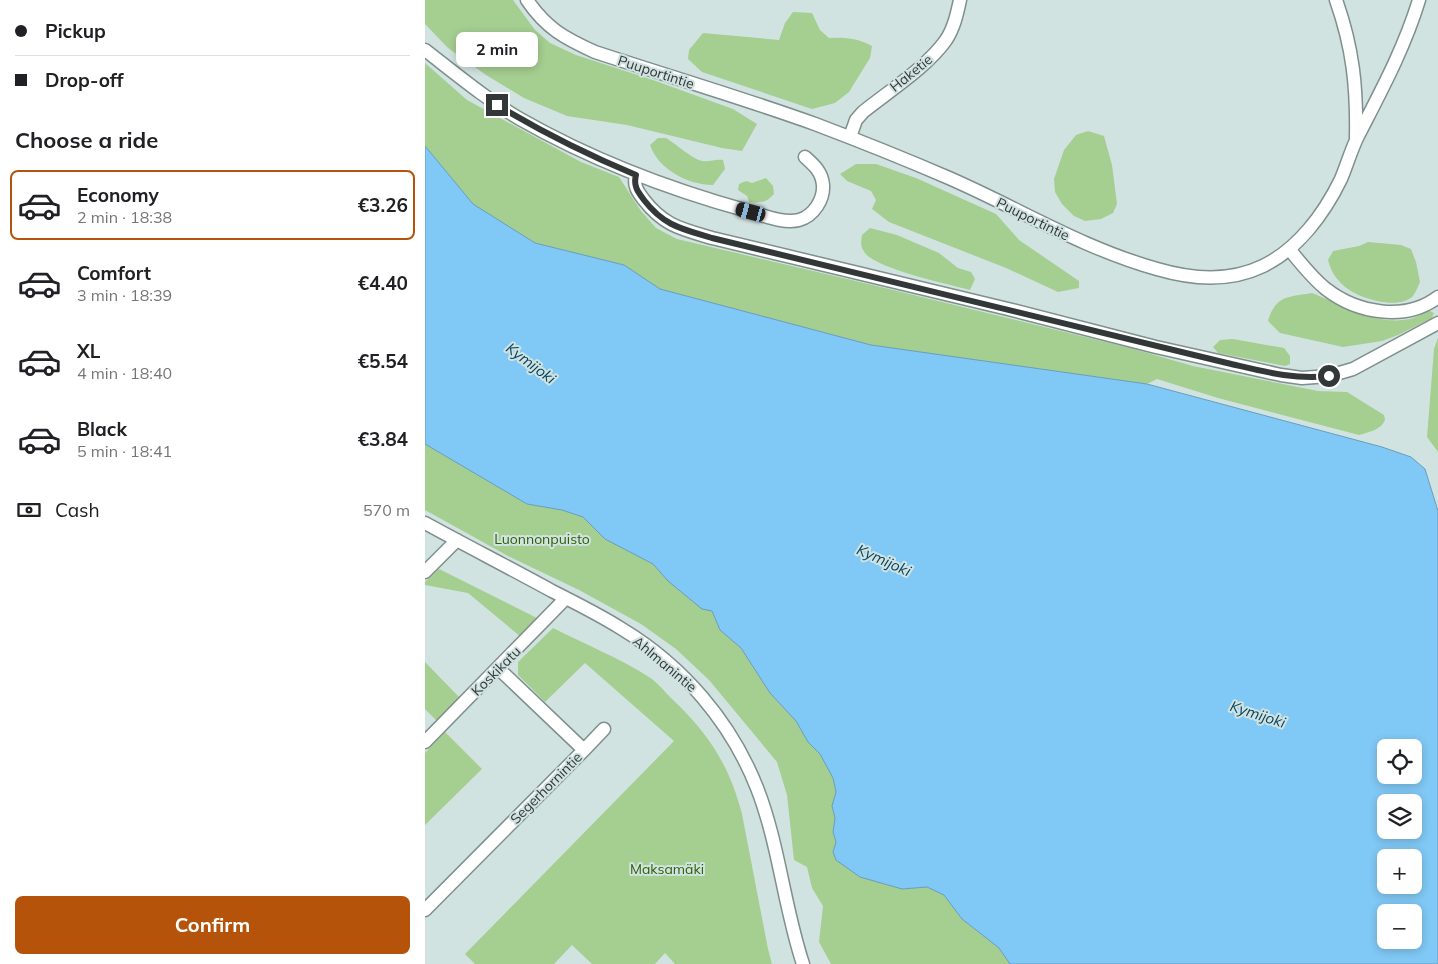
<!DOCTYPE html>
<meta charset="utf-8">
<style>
body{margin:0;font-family:Mulish,sans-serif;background:#f6f6f6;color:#202124;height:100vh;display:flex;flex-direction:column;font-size:19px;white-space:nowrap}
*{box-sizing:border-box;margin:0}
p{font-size:16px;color:#757577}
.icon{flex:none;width:28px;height:28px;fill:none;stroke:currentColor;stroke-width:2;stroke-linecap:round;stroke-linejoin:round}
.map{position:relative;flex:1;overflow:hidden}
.sheet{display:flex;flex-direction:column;background:#fff;width:425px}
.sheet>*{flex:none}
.guide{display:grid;align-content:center;height:110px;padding:0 15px;background:#fff}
.fabs{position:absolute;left:952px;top:739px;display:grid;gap:10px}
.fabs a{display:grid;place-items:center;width:45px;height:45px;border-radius:8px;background:#fff;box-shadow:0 2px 8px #0003;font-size:25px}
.end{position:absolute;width:22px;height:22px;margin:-11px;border:6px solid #313837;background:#fff;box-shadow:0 0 0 2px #fff}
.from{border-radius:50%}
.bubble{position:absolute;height:35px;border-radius:8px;background:#fff;box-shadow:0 2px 8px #0003;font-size:16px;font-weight:700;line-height:35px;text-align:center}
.car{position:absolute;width:15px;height:30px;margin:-15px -8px;border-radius:6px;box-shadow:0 0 4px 1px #0007;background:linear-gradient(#222 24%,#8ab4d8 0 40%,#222 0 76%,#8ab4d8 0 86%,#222 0)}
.guide b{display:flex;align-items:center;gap:18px;height:48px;font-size:19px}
.guide b+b{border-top:1px solid #e0e0e0}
.guide i{width:12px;height:12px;background:#202124}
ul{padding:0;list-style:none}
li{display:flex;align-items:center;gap:15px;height:70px;margin:0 10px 8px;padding:0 5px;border:2px solid transparent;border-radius:8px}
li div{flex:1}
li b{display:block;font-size:19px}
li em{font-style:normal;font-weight:700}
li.current{border-color:#b45309}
li>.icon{width:45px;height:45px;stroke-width:1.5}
h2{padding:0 15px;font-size:22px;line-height:60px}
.pay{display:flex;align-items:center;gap:12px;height:55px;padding:0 15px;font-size:19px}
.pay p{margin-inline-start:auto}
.action{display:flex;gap:10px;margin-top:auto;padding:10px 15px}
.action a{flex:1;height:58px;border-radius:8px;background:#b45309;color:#fff;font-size:20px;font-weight:700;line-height:58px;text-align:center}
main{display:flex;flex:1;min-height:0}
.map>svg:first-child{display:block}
.green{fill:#a5ce91}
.water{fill:#80c8f5;stroke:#689dbc;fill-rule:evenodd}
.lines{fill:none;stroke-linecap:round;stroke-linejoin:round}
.minor-casing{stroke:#7e8f8c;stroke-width:15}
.minor{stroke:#fff;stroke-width:12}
.route{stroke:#313837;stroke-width:6}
.labels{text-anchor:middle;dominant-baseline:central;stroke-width:4;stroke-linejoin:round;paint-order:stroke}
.street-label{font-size:14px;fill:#313837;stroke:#d1e3e1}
.park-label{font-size:14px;fill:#2e6003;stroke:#d1e3e1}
.water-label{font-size:15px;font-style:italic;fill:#064361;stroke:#d1e3e1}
</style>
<main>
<section class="sheet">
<div class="guide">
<b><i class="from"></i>Pickup</b>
<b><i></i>Drop-off</b>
</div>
<h2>Choose a ride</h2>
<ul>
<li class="current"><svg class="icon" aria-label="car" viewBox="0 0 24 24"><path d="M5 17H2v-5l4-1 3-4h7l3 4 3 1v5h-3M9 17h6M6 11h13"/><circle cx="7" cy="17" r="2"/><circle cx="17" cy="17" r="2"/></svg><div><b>Economy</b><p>2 min · 18:38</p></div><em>€3.26</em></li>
<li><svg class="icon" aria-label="car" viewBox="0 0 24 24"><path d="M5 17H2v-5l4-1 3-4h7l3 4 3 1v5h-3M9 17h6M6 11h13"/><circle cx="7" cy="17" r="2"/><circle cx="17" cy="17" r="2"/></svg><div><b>Comfort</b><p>3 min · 18:39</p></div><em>€4.40</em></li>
<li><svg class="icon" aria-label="car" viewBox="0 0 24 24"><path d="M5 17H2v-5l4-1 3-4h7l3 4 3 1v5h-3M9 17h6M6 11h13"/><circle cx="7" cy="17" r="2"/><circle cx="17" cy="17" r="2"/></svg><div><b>XL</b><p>4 min · 18:40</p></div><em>€5.54</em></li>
<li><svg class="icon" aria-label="car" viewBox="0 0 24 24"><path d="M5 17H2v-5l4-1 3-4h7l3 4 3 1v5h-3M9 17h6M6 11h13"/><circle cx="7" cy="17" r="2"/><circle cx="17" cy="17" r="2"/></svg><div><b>Black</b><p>5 min · 18:41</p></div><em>€3.84</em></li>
</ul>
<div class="pay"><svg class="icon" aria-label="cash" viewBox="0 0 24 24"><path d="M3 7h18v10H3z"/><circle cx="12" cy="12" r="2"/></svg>Cash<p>570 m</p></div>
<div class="action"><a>Confirm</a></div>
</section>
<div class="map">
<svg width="1013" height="964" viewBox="0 0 1013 964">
<rect width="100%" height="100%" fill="#d1e3e1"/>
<!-- green -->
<path class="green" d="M0 0H88L110 30 125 43 151 55 228 80 308 109 332 124 317 151 297 148 202 125 142 116 99 98 61 75 23 48 0 24Z
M368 12 387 13 395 30 404 38C420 37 432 38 447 46L445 58 424 92 410 103 387 109 277 72 263 59 264 50 278 33 354 40 360 23Z
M0 63 42 100 156 162 194 177 216 211 231 228 252 239 452 286 705 348 768 366 893 391 922 392 959 415 960 420C956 430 944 432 934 435L793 398 732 379 722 384 446 345 235 289 199 265 110 243 48 204 0 146Z
M663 131 679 136 687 165 692 204 688 213 676 219 660 221 649 216 637 204 630 192 629 179 639 150 651 135Z
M241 138C250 143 268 160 278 161 284 162 291 159 298 160L300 169 288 185C263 185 233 169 225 145L233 138Z
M431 164H451L491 178 571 214 594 240 654 281V288L633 292 581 268 464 222 447 209 451 200 446 191 422 181 415 174Z
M341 178 348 186 349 194C341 203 335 203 324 202L322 196 313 190 314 184 321 181 327 183Z
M445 228 472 235 514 253 533 268 546 272 550 279 545 290C523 284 452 269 440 253 435 247 436 242 437 235Z
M943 242 976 245 986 249 991 262 995 282C993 286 991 292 988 296 973 311 932 298 919 286 910 278 906 271 903 260L908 251 934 246Z
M887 293C918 305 951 326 985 319 992 317 998 313 1003 310L1009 313 1007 318 973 335 957 341 918 347 855 333 843 321C851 295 863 297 887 293Z
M1013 338V452L1002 437 1009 349Z
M808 339 859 348 865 356V364L860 366 793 353 788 347 795 340Z
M0 444 102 504 137 510 158 517 180 539 228 564 243 581 287 611 295 630 316 648 345 693 371 721 383 742 395 754 408 778 411 792 407 806 410 818 408 832 411 843 408 852 411 860 435 877 477 889 502 887 519 895 537 919 574 948 585 964H406L394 942 398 906 387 888 382 867 369 860 362 795 352 762 284 680 251 649 216 624 154 590 83 556 0 510Z
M14 569 112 618 96 637 43 593 0 585V582Z
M128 628C160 644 194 658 224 677 232 682 239 691 246 698 283 733 304 764 317 814L343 949 347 964H250L240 953 230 964H167L147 945 129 964H50L40 954 249 741 160 663 120 702 93 675V662Z
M0 662 35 698 12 721 0 709Z
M20 732 57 769 0 825V753Z"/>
<!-- water -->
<path class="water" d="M0 146 48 204 110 243 199 265 235 289 446 345 722 384 957 447 986 457 1000 469 1013 511V964H585L574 948 537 919 519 895 502 887 477 889 435 877 411 860 408 852 411 842 408 832 410 818 407 806 411 792 408 778 395 754 383 742 371 721 345 693 316 648 295 630 287 611 277 609 243 581 228 564 180 539 158 517 137 510 102 504 0 444ZM961 748H989V775H961ZM961 802H989V830H961ZM961 858H989V885H961ZM961 912H989V940H961Z"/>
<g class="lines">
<defs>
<path id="minor" d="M102 0C121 28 139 38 170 52 243 76 318 98 390 124 435 141 480 159 524 178 595 209 657 248 732 269 766 279 805 282 838 266 873 249 899 214 916 179 922 165 926 150 933 136 956 91 979 49 994 0
M911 0C928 48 932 87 931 138
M0 50C31 74 61 99 95 119 167 160 243 189 323 211 338 215 358 224 374 220 389 216 399 199 398 185 397 172 389 165 380 157
M425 137 431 120 438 112C464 91 502 67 521 40 529 28 532 14 535 0
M211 175C208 186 213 192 219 200 239 226 257 229 287 238L583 309 731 347 856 375 877 378 904 376 928 369 1013 323
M864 249C875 262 887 278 901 289 932 313 980 322 1013 297
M0 523C42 546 85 568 127 591 151 603 175 615 197 629 258 666 306 722 332 788 354 844 359 907 378 964
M0 572 32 540
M0 742 141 598
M159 750 179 729
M0 910 159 750 73 668"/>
</defs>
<!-- minor casing -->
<use href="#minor" class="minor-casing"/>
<!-- minor -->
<use href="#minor" class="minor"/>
</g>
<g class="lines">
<!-- route -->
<path class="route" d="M72 105C117 132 163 155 211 175 208 186 213 192 219 200 239 226 257 229 287 238L802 363C837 371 868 380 904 376"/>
</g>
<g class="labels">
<!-- street labels -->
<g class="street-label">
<text transform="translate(231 72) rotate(18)">Puuportintie</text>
<text transform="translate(486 73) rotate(-39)">Haketie</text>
<text transform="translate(608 219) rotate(26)">Puuportintie</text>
<text transform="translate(240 664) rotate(40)">Ahlmanintie</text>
<text transform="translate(71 671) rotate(-45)">Koskikatu</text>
<text transform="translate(121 788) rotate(-45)">Segerhornintie</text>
</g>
<!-- park labels -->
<g class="park-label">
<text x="117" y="539">Luonnonpuisto</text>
<text x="242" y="869">Maksamäki</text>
</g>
<!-- water labels -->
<g class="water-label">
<text transform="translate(106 363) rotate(37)">Kymijoki</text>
<text transform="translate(459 560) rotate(24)">Kymijoki</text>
<text transform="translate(833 714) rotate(18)">Kymijoki</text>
</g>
</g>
</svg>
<div class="fabs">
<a><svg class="icon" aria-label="locate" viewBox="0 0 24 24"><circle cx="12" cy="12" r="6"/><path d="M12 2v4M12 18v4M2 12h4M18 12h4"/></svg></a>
<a><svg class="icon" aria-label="layers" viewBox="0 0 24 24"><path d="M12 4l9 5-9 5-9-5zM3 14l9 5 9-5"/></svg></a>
<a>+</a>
<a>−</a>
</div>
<i class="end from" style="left:904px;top:376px"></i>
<i class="end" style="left:72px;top:105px"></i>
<div class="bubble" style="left:31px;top:32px;width:82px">2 min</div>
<i class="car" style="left:326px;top:212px;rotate:285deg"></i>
</div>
</main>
